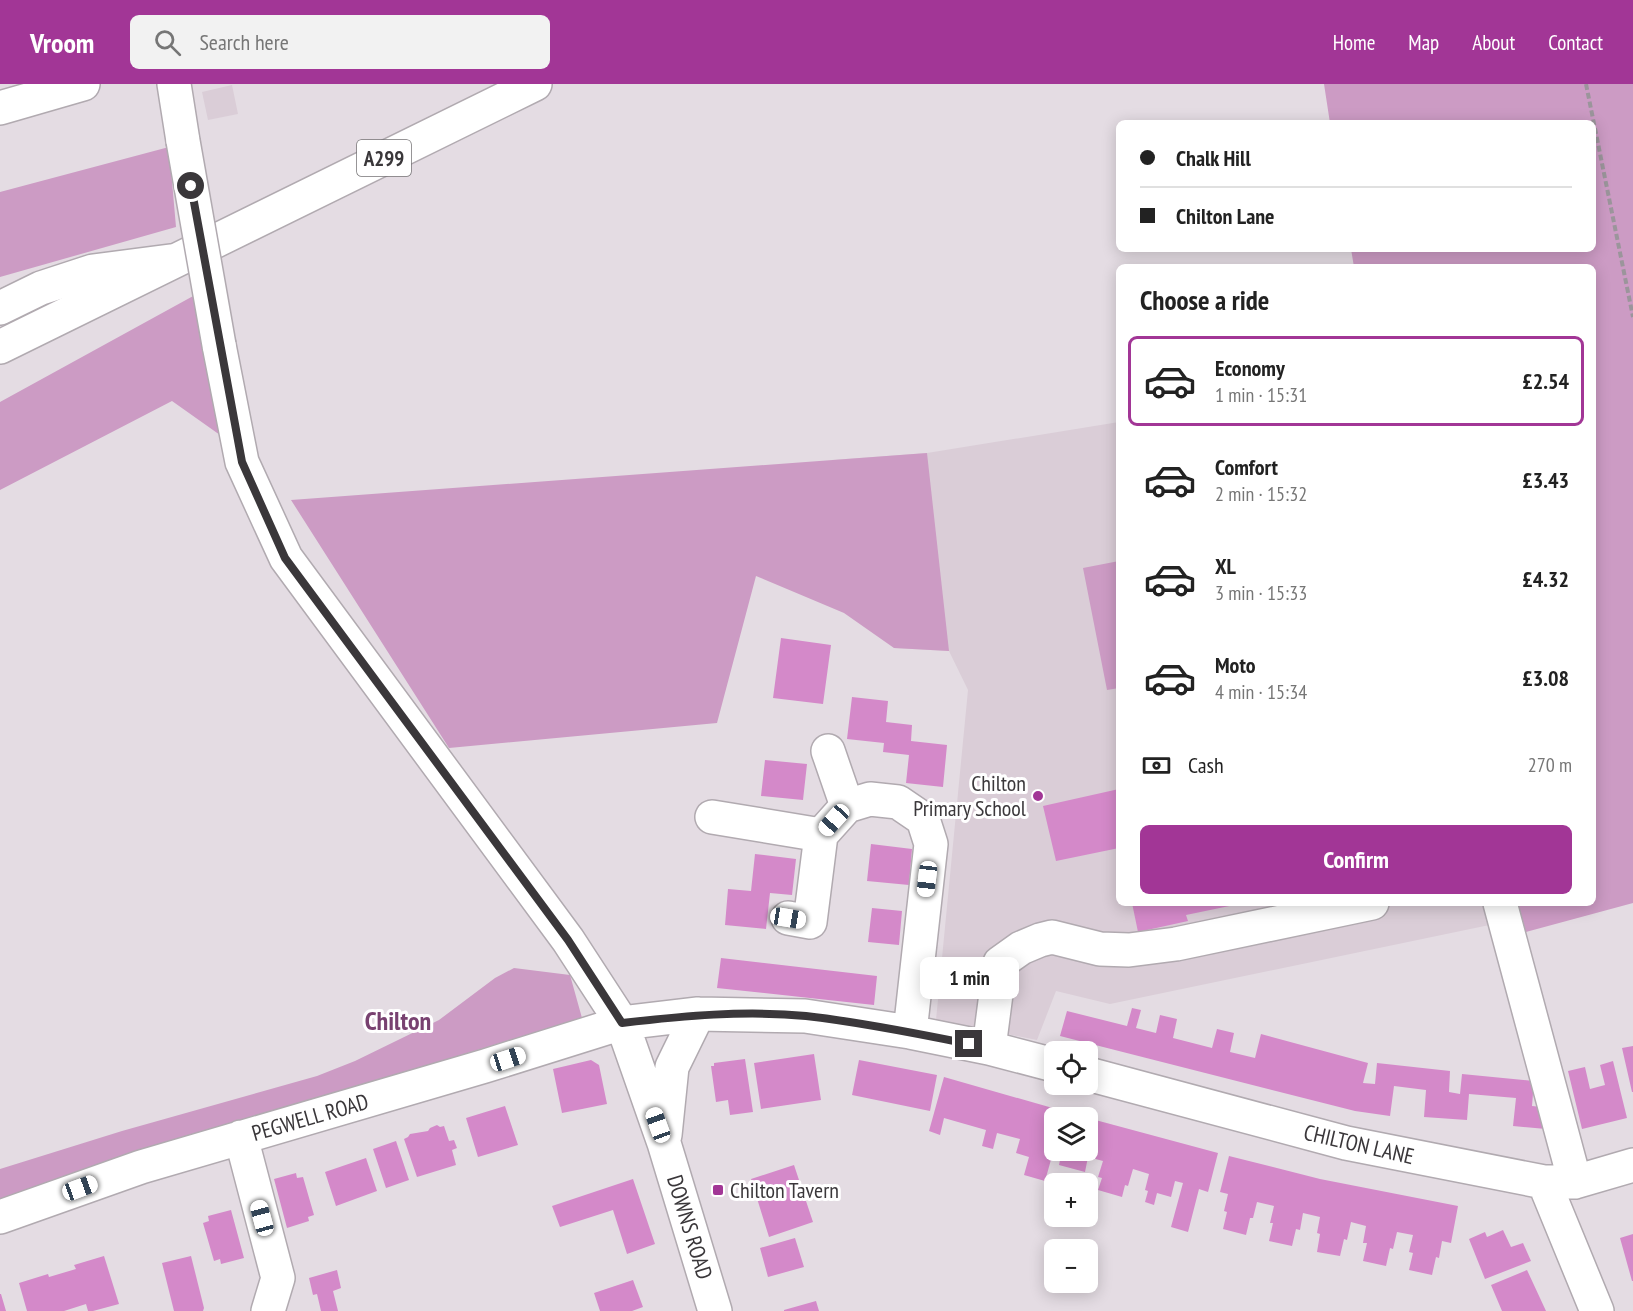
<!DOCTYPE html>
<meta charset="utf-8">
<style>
body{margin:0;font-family:"PT Sans Narrow",sans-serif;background:#f2f2f2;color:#222;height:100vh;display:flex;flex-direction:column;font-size:22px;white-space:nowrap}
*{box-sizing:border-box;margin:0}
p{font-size:20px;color:#767676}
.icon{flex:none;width:33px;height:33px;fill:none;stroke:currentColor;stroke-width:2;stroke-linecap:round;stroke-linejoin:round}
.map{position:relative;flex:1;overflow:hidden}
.panel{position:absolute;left:1116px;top:180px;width:480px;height:642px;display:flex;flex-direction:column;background:#fff;border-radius:9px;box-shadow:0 3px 15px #0003}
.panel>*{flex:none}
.hud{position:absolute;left:1116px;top:36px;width:480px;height:132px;border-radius:9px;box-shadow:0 3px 15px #0003;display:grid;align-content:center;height:132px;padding:0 24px;background:#fff}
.buttons{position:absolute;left:1044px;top:957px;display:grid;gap:12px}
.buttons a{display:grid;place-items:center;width:54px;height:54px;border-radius:9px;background:#fff;box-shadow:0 3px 15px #0003;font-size:30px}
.end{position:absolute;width:27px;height:27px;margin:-14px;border:8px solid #3a373a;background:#fff;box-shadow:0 0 0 3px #fff}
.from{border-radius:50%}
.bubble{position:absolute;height:42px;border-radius:9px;background:#fff;box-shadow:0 3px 15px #0003;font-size:20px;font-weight:700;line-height:42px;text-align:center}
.car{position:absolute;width:18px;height:36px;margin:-18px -9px;border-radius:8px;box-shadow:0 0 4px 2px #0007;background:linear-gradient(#fff 24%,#345 0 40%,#fff 0 76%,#345 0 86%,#fff 0)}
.hud b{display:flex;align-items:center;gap:21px;height:57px;font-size:22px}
.hud b+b{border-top:2px solid #e0e0e0}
.hud i{width:15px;height:15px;background:#222}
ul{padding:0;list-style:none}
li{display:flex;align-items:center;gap:18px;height:90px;margin:0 12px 9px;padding:0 12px;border:3px solid transparent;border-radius:9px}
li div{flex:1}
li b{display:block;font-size:22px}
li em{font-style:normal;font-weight:700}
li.active{border-color:#a23696}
li>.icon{width:54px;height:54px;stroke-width:1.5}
h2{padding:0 24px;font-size:27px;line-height:72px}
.pay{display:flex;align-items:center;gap:15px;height:66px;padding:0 24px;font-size:22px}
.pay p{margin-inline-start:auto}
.button{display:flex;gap:12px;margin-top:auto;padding:12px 24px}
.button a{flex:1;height:69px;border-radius:9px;background:#a23696;color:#fff;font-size:24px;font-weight:700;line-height:69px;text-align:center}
header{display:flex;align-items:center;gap:36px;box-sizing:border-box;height:84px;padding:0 30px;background:#a23696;color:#fff}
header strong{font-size:28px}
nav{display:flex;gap:33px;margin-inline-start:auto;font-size:21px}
.search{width:420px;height:54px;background:#f2f2f2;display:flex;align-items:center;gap:15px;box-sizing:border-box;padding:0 21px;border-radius:9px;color:#767676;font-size:22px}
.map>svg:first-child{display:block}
.built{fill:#dacdd7}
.green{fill:#cc9bc4}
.building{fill:#d489c9}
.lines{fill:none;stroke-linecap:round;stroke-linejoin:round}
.minor-casing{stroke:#b1aab0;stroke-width:36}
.highway-casing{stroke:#b1aab0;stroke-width:36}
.path{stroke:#9b959b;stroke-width:4;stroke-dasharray:6 3;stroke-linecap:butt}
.minor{stroke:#fff;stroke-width:33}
.highway{stroke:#fff;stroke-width:33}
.minor-bridge-casing{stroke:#b1aab0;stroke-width:36;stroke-linecap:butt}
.minor-bridge{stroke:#fff;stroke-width:33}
.route{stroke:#3a373a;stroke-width:8}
.poi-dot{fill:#a23696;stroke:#fff;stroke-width:2}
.labels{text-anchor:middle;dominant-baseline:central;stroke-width:6;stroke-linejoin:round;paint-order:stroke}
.shield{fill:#fff;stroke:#757375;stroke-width:1.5}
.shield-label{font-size:21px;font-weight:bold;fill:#3a373a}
.poi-label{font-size:22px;fill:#3a373a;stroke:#fff;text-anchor:end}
.street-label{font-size:22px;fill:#3a373a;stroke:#fff}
.quarter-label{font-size:26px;font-weight:bold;fill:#784170;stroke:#fff}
</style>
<header>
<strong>Vroom</strong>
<div class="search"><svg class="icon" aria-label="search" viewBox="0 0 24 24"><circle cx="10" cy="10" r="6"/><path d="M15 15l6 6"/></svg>Search here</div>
<nav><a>Home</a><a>Map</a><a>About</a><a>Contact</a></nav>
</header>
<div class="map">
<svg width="1633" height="1227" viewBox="0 0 1633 1227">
<rect width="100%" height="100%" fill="#e4dce3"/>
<!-- built -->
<path class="built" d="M232 1 238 30 208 36 202 8Z
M1119 338V819H1494L1499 839 1110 920 1056 907 1037 956 936 936 968 606 949 567 894 564 832 376 927 369Z"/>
<!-- green -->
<path class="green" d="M1324 0H1633V819L1504 854 1494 819H1593V183H1354L1351 165H1593V39H1330Z
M169 63 176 143 0 193V108Z
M195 211 220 351 172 317 0 406V318Z
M927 369 949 567 894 564 844 529 756 492 717 639 449 664 291 416Z
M1119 477V604L1107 606 1083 484Z
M514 884 570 891 582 934 298 1021 0 1118V1085L122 1047 317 992 355 977 439 936 495 894Z"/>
<!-- building -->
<path class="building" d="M781 554 831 561 823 620 773 614Z
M852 613 888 617 886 638 912 641 911 657 947 661 943 703 906 699 909 671 883 668 884 659 847 655Z
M765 676 807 680 803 716 761 712Z
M1119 705V764L1056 777 1043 722Z
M871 760 912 765 909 801 867 797Z
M755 770 796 775 792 811 770 809 766 845 725 841 728 805 751 807Z
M1132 819H1239V820L1186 831 1188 837 1138 848Z
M872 824 902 827 899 861 868 858Z
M721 874 877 892 874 921 717 904Z
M1132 924 1141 926 1136 944 1156 949 1160 931 1177 935 1173 954 1212 964 1217 945 1234 949 1230 968 1255 974 1261 950 1368 979 1363 999 1375 1000 1377 979 1450 987 1449 1008 1460 1010 1462 990 1534 997 1532 1022 1542 1023 1546 1045 1513 1042 1516 1014 1469 1010 1467 1036 1424 1033 1426 1006 1394 1002 1390 1032 1355 1027 1060 952 1067 927 1127 942Z
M1633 962V1008H1632L1622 964Z
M814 970 821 1016 761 1025 754 979Z
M745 975 753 1028 730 1031 728 1016 716 1018 711 982H714V979Z
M591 976 599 981 607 1020 562 1029 553 985Z
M859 976 937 991 930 1027 852 1011Z
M1613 977 1627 1034 1582 1045 1568 987 1585 983 1590 1005 1605 1001 1600 981Z
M944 993 1084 1033V1034H1054V1065L1045 1097 1024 1091 1029 1073 1016 1069 1020 1055 997 1049 993 1065 982 1062 986 1046 944 1034 940 1051 929 1047Z
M505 1022 518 1061 478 1073 466 1034Z
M1088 1034 1218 1069 1208 1108 1199 1105 1188 1148 1171 1143 1183 1099 1175 1097 1171 1113 1157 1109 1154 1121 1145 1118 1148 1107 1145 1106 1149 1090 1133 1085 1128 1102 1125 1101 1122 1113 1098 1106 1102 1094 1098 1093 1103 1077 1088 1073 1085 1088 1059 1081 1062 1066H1088Z
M437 1041 440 1043 444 1042 449 1057 454 1056 457 1064 452 1066 456 1081 417 1093 404 1055 408 1053 410 1050 428 1047 430 1044Z
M396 1057 409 1096 386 1104 373 1065Z
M1229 1072 1320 1095 1458 1122 1451 1159 1442 1157 1439 1174 1436 1173 1432 1191 1409 1186 1413 1169 1409 1168 1413 1151 1397 1148 1393 1165 1390 1164 1386 1182 1363 1177 1367 1159H1363L1366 1142 1351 1138 1347 1156 1344 1155 1340 1172 1317 1168 1320 1150 1317 1149 1320 1133 1303 1129 1300 1146 1296 1145 1292 1162 1269 1157 1273 1139H1270L1274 1122 1257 1118 1253 1134H1250L1246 1151 1223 1145 1227 1128 1224 1127 1228 1110 1220 1108Z
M366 1074 377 1107 336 1122 325 1088Z
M794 1081 813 1138 769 1153 751 1095Z
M296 1089 297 1094 303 1093 314 1131 308 1133 309 1137 287 1144 274 1095Z
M633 1095 655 1160 627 1170 613 1126 560 1143 552 1122Z
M231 1126 244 1174 221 1180 220 1175 214 1177 203 1139 209 1137 208 1132Z
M1503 1146 1511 1163 1523 1159 1531 1177 1485 1195 1469 1155 1485 1148 1487 1153Z
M1633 1150V1197H1632L1620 1154Z
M795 1154 804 1183 768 1193 760 1164Z
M104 1172 119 1220 93 1227H88L86 1220 64 1227H27L19 1199 48 1190 49 1193 76 1185 74 1181Z
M191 1172 204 1224 203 1227H174L162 1179Z
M337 1186 341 1204 333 1207 338 1227H321L317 1210 313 1211 309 1194Z
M1527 1186 1546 1227H1502L1491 1201Z
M633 1196 643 1223 632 1227H600L594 1209Z
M0 1210H1L6 1227H0Z
M816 1217 819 1227H784V1226Z"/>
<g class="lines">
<defs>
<path id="minor" d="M174 0 183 57
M0 24 83 0
M0 224 41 204 93 187 170 177
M219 261 242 378 286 474 568 856 622 939 664 1059 715 1227
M828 667 847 722
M712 733 821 751
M1500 819 1575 1098
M788 834 810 838 821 751 847 722 870 715 898 718 923 735 931 760 910 948
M989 964 1000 879 1021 864 1040 856 1052 853 1100 865 1129 866 1176 860 1372 819
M1088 990 1346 1059 1544 1098H1575L1633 1081
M665 1051 672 983 698 930
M241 1053 278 1194 268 1227
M1544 1098 1597 1227
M0 1133 141 1083 485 982 622 939 698 930 805 932 910 948 989 964 1054 981"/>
<path id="highway" d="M0 263 535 0"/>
</defs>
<!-- minor casing -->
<use href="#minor" class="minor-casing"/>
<!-- highway casing -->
<use href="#highway" class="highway-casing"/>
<!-- path -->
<path class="path" d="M1586 0 1633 233"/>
<!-- minor -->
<use href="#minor" class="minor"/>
<!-- highway -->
<use href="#highway" class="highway"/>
<defs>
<path id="minor-bridge" d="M183 57 219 261"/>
</defs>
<!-- minor-bridge casing -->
<use href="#minor-bridge" class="minor-bridge-casing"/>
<!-- minor-bridge -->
<use href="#minor-bridge" class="minor-bridge"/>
</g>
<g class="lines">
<!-- route -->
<path class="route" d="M191 102 242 378 285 474 568 856 622 939C683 932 744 926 806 932 860 938 915 949 969 960"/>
</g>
<!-- markers -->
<g class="poi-dot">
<circle cx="1038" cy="712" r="6"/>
<rect x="712" y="1100" width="12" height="12" rx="3"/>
</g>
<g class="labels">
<!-- shield labels -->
<rect class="shield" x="357" y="56" width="54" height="36" rx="4.5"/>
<g class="shield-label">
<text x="384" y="74">A299</text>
</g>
<!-- poi labels -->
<g class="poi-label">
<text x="1026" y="699">Chilton<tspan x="1026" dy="25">Primary School</tspan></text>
<text x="730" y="1106" text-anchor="start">Chilton Tavern</text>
</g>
<!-- street labels -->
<g class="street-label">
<text transform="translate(310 1033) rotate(-16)">PEGWELL ROAD</text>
<text transform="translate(1359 1060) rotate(13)">CHILTON LANE</text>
<text transform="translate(690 1143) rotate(73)">DOWNS ROAD</text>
</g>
<!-- quarter labels -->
<g class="quarter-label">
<text x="398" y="936">Chilton</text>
</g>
</g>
</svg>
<div class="buttons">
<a><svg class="icon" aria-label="locate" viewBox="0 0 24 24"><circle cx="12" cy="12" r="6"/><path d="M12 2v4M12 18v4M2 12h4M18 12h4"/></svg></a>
<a><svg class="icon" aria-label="layers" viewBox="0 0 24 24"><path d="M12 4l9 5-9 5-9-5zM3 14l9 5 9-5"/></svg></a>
<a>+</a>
<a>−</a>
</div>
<i class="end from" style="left:191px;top:102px"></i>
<i class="end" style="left:969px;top:960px"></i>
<div class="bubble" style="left:920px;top:873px;width:99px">1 min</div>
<i class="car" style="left:834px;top:736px;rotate:222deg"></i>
<i class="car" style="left:927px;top:795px;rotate:187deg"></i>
<i class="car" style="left:788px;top:834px;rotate:99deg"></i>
<i class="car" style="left:508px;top:975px;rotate:72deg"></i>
<i class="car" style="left:658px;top:1041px;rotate:340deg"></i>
<i class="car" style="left:80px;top:1104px;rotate:70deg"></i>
<i class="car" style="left:262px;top:1134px;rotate:345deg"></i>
<div class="hud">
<b><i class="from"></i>Chalk Hill</b>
<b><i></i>Chilton Lane</b>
</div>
<section class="panel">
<h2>Choose a ride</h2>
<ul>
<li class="active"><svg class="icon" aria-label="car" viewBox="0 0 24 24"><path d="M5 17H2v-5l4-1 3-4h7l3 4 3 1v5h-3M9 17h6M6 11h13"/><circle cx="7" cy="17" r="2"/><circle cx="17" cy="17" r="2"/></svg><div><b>Economy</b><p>1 min · 15:31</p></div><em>£2.54</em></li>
<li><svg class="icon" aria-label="car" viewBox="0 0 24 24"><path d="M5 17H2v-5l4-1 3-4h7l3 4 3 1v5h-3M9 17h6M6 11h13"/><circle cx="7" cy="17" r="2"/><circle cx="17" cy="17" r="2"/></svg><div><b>Comfort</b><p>2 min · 15:32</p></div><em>£3.43</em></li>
<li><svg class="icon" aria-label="car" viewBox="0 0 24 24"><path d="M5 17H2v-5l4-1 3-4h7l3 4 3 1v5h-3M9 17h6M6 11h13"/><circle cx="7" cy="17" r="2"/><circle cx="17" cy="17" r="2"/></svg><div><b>XL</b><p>3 min · 15:33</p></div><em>£4.32</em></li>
<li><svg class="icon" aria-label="car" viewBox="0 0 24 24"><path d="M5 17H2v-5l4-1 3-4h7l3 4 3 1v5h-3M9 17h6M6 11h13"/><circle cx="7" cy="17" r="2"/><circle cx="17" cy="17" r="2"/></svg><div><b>Moto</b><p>4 min · 15:34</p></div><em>£3.08</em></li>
</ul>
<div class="pay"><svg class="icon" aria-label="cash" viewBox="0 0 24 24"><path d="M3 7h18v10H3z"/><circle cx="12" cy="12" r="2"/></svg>Cash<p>270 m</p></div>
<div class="button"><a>Confirm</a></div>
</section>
</div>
